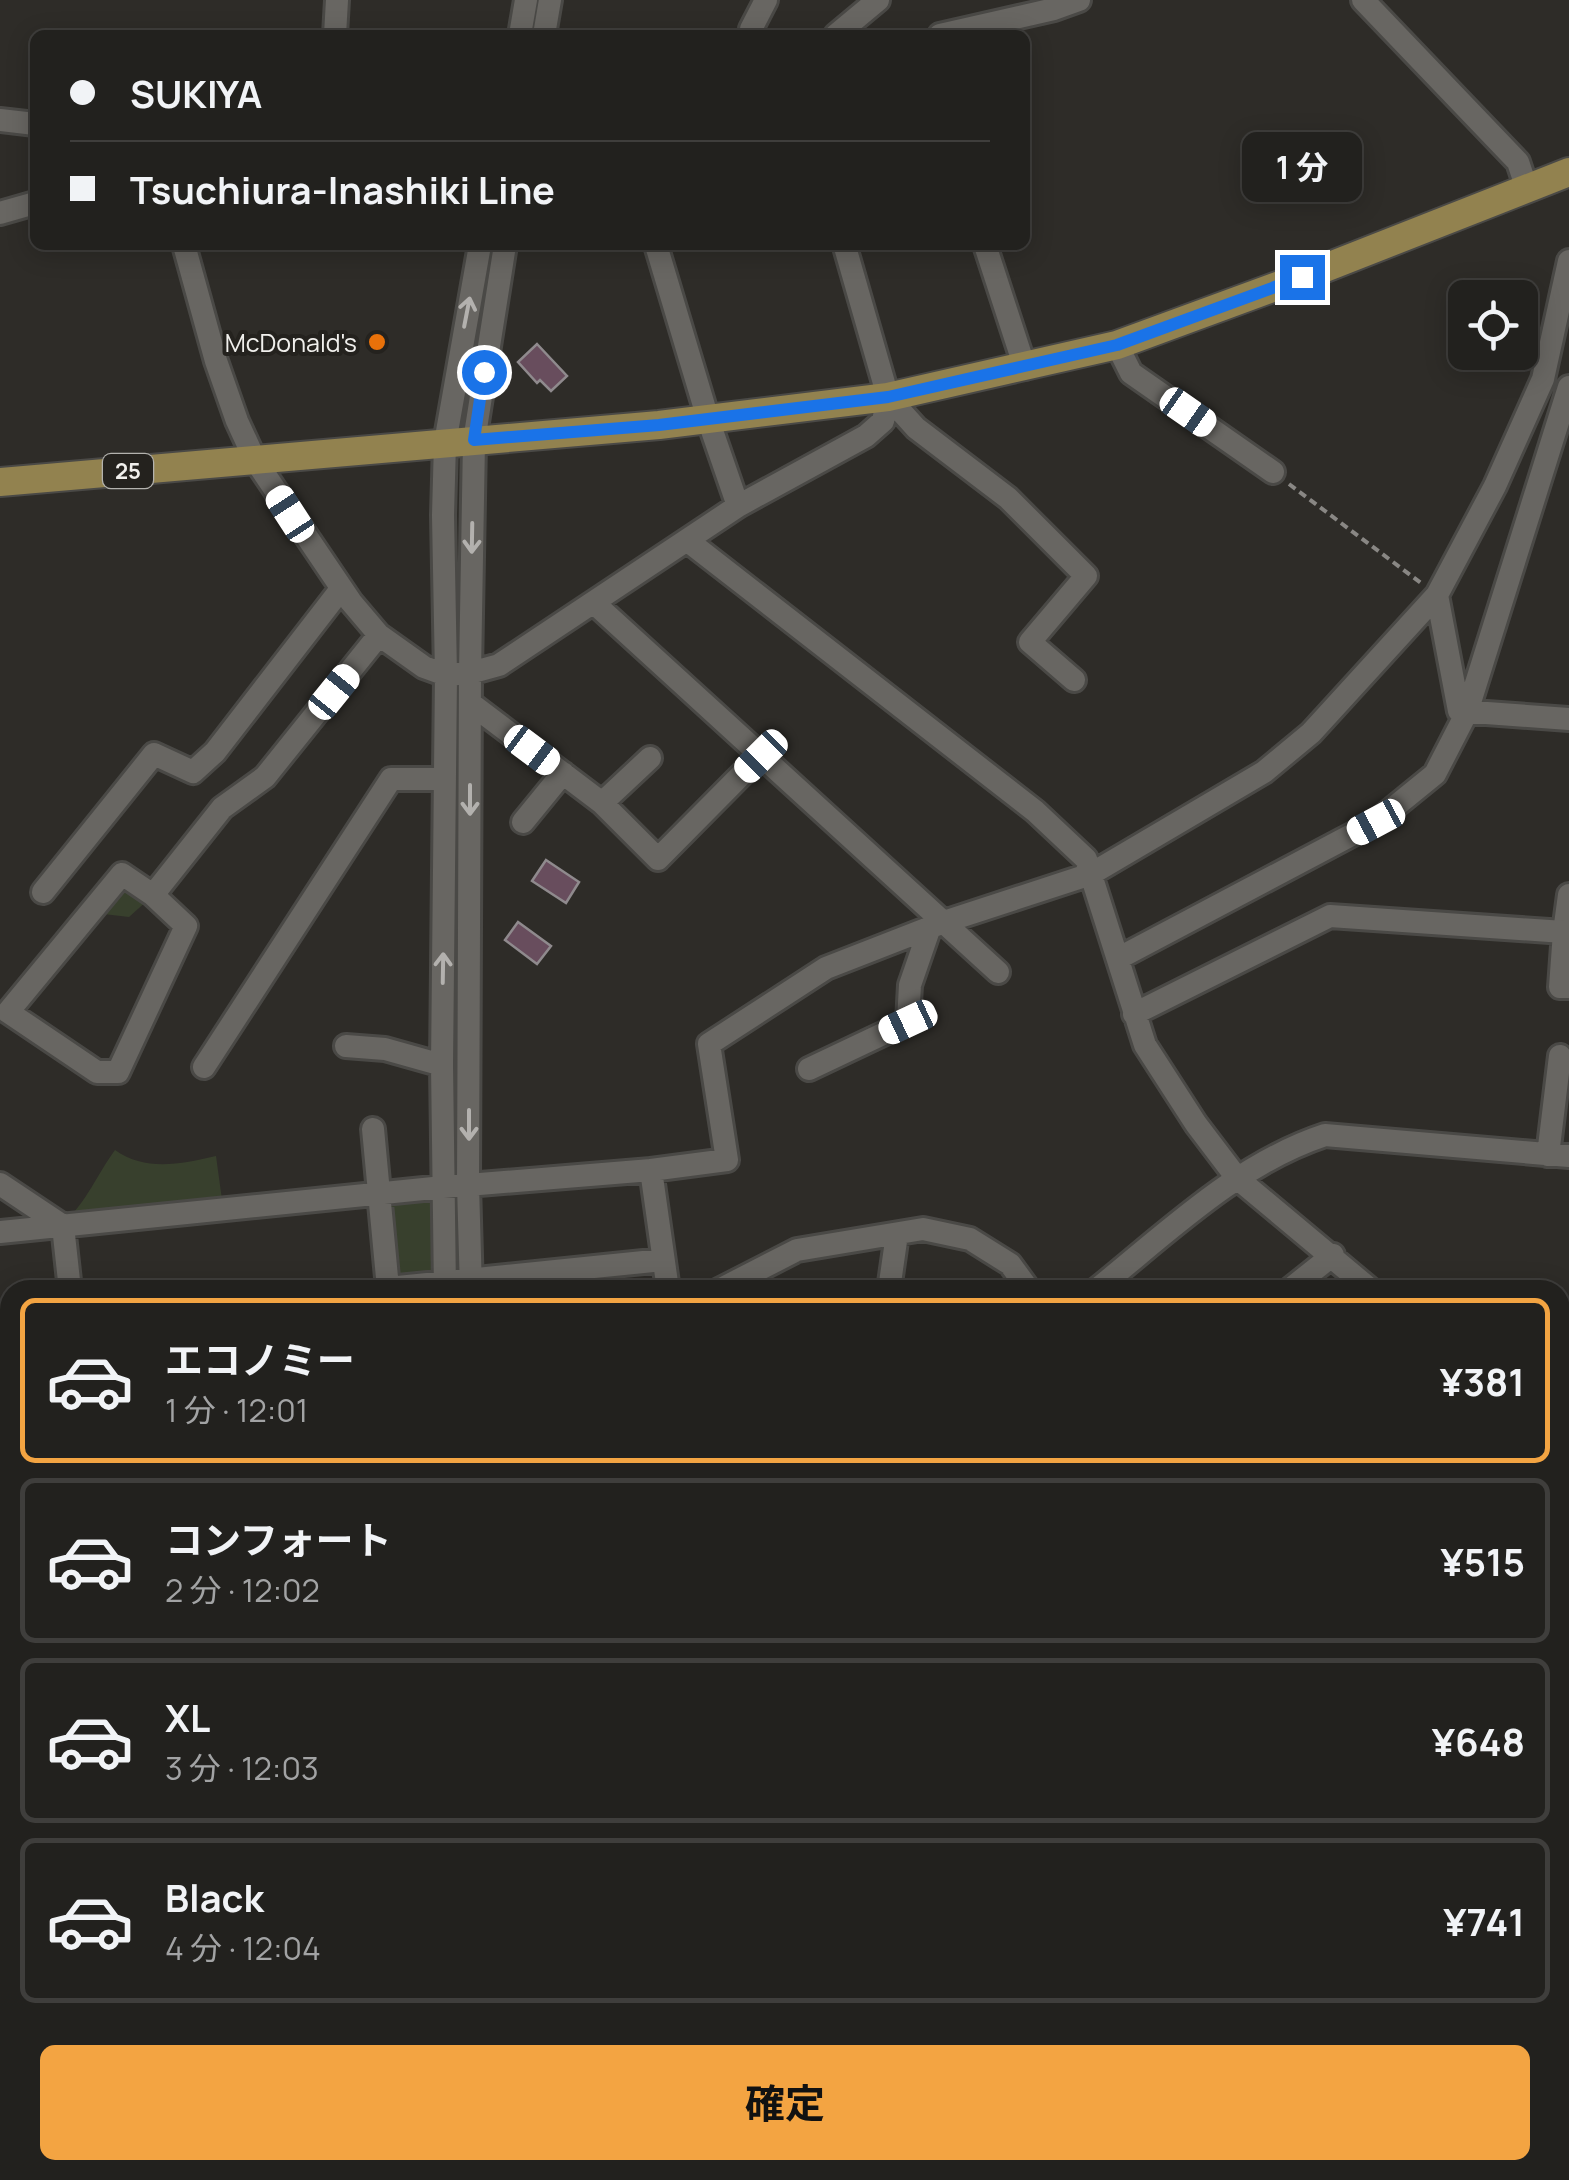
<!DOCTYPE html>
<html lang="ja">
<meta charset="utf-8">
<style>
body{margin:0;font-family:Manrope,"Noto Sans JP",sans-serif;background:#2a2927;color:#f1f3f6;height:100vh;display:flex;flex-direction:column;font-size:38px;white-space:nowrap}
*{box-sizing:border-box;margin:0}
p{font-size:32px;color:#a2a3a4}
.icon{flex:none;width:55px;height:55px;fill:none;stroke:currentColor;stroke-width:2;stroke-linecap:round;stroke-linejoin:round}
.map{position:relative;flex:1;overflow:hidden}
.sheet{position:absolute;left:0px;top:1280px;width:1570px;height:900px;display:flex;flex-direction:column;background:#22211e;border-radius:30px 30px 0 0;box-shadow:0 5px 25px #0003,0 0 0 2px #3f3e3c}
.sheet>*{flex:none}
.guide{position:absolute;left:30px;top:30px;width:1000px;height:220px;border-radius:15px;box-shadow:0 5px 25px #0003,0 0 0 2px #3f3e3c;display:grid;align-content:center;height:220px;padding:0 40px;background:#22211e}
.buttons{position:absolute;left:1448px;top:280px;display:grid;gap:20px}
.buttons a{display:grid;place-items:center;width:90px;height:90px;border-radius:15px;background:#22211e;box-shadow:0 5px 25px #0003,0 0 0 2px #3f3e3c;font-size:50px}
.end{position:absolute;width:45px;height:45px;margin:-22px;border:12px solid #1a73e8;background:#fff;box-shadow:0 0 0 5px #fff}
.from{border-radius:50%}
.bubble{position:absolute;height:70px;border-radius:15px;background:#22211e;box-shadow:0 5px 25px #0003,0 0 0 2px #3f3e3c;font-size:32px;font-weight:700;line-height:70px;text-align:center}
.car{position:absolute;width:30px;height:60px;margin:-30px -15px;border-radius:12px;box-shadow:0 0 8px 2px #0007;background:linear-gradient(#fff 24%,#345 0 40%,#fff 0 76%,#345 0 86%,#fff 0)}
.guide b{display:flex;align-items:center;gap:35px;height:95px;font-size:38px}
.guide b+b{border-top:2px solid #3f3e3c}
.guide i{width:25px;height:25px;background:#f1f3f6}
ul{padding:18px 0 0;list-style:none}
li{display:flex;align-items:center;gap:30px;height:165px;margin:0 20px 15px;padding:0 20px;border:5px solid #3f3e3c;border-radius:15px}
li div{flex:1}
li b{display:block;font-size:38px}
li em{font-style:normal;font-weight:700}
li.on{border-color:#f3a442}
li>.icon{width:90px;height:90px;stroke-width:1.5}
.button{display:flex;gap:20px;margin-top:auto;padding:20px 40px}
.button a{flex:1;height:115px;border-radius:15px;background:#f3a442;color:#111;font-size:40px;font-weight:700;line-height:115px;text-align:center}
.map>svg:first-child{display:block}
.built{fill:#3b352c}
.green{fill:#38402d}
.building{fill:#684d5d;stroke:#8f8a8d;stroke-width:2.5}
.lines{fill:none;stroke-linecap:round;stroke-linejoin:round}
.minor-casing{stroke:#4a4946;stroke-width:28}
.major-casing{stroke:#4a4946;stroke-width:32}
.path{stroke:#898784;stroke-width:4;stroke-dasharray:8 5;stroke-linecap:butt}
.minor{stroke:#686662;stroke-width:22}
.major{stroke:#92824f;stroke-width:28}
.oneway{stroke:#b3b1ae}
.route{stroke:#1a73e8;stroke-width:12}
.food-dot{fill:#e8710a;stroke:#24221e;stroke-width:4}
.labels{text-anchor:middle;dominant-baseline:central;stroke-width:8;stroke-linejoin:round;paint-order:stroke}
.shield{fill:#24221e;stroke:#b3b2ae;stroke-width:2.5}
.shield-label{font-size:22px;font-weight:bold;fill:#f0efec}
.poi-label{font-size:25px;fill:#f0efec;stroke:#24221e;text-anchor:end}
</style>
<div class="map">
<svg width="1569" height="2180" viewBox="0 0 1569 2180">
<rect width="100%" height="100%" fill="#2e2c28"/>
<!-- built -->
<path class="built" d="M1569 2028V2180H1327L1322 2170H1560V2033Z"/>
<!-- green -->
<path class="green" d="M122 881 149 899 129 917 95 913Z
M115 1150C146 1172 181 1164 216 1156L223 1207 65 1221C86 1203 98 1173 115 1150Z
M439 1191 442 1279 391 1284 383 1198Z"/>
<!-- building -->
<path class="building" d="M537 344 567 376 551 391 540 380 537 383 518 362Z
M546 860 579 882 566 903 532 881Z
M518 922 551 946 537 964 505 940Z"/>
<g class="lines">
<defs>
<path id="minor" d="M1363 0 1518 162 1527 189
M335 35 337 0
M520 35 526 0
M544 35 550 0
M753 35 751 29 766 0
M836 35 878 0
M940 35 1054 9 1079 0
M0 120 35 124
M0 213 35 203
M184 245 216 361 237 421 255 460 351 602 379 635 424 667 446 675 470 673 499 665 738 506 866 436 883 421 888 397
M656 245 708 419 738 506
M985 245 1025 368
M845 247 888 397 916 428 1008 498 1086 576 1030 642 1074 680
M1117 345 1131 373 1273 472
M688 541 1035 811 1086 859 1145 1045 1196 1124 1237 1178 1371 1290
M1437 595 1459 711 1569 719
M594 603 998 972
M470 703 602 803 658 859 761 755
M602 803 650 758
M523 822 563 773
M43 892 154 754 193 772 215 752 341 589
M153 895 122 874 8 1012 97 1072H118L186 926 153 895 222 808 265 777 379 635
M1564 932 1560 987H1569
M1119 958 1376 822 1435 774 1467 712 1569 387
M1134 1014 1330 916 1564 932 1569 895
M346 1046 385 1049 442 1065
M204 1067 391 779H445
M809 1069 908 1022 910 985 930 927
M373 1129 388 1288 663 1260
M1548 1155 1560 1056
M651 1170 727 1160 709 1044 826 968 944 922 1091 874 1264 772 1311 733 1437 595 1495 486 1543 379 1569 261
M0 1184 63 1226
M63 1226 70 1290
M0 1232 443 1187 651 1170 668 1290
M445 1290 442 1065 446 675 443 515 445 443 480 245
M471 1290 468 1185 470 673 474 441 505 245
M719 1290 797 1250 923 1229 970 1239 1010 1264 1029 1290
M889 1290 897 1234
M1096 1290C1167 1233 1237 1164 1325 1135L1569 1156
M1289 1290 1333 1255
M0 1331 10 1330
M0 1438 10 1437
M1560 1581 1569 1598
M0 1602 10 1601
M0 1747 10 1746
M1560 1835 1569 1850
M1560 1869 1569 1865
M0 1934 10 2072
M1560 2021 1569 2016
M0 2169 10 2165
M288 2170V2180
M772 2170 816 2180
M1055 2170 1056 2180
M1158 2170 1160 2180
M1300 2170 1305 2180
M443 2180V2170
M466 2180V2170
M617 2180V2170
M841 2180V2170
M943 2180 944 2170
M1245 2180 1264 2170"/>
<path id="major" d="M0 482 659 425 888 397 1117 345 1302 277 1569 172"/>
</defs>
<!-- minor casing -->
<use href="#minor" class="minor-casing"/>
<!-- major casing -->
<use href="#major" class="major-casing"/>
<!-- path -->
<path class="path" d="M1289 484 1421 583"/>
<!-- minor -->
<use href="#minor" class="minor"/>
<!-- major -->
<use href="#major" class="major"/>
</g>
<!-- one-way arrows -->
<defs><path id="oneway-shaft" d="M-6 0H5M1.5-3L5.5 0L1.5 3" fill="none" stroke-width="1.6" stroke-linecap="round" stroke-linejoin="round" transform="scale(2.5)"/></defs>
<g class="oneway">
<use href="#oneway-shaft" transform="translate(467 312) rotate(-79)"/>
<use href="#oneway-shaft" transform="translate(472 538) rotate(91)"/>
<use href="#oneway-shaft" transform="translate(470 800) rotate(90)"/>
<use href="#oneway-shaft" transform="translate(443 968) rotate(-89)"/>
<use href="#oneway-shaft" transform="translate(469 1125) rotate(90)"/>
</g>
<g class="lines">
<!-- route -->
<path class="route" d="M484 372 474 440 659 425 888 397 1117 345 1302 277"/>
</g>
<!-- markers -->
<circle class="food-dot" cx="377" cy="342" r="10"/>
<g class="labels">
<!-- shield labels -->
<rect class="shield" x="103" y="454" width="50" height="34" rx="8"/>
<g class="shield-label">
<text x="128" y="471">25</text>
</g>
<!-- poi labels -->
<g class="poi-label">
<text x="357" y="342">McDonald's</text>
</g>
</g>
</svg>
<div class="buttons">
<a><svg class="icon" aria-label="locate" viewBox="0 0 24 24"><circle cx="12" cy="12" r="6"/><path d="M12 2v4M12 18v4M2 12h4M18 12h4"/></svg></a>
</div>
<i class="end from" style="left:484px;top:372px"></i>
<i class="end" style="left:1302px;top:277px"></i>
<div class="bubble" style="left:1242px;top:132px;width:120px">1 分</div>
<i class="car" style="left:1188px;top:412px;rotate:125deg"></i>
<i class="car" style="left:290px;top:514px;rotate:327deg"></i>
<i class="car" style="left:334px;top:692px;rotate:39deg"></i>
<i class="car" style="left:532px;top:750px;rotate:127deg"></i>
<i class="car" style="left:761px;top:756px;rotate:225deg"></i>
<i class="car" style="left:1376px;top:822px;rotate:242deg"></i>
<i class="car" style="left:908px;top:1022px;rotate:245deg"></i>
<div class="guide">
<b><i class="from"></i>SUKIYA</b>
<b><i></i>Tsuchiura-Inashiki Line</b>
</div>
<section class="sheet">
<ul>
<li class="on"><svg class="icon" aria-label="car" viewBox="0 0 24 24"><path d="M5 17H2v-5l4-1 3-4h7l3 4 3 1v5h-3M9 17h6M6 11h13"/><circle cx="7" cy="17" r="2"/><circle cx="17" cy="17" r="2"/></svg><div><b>エコノミー</b><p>1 分 · 12:01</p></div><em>¥381</em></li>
<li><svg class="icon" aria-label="car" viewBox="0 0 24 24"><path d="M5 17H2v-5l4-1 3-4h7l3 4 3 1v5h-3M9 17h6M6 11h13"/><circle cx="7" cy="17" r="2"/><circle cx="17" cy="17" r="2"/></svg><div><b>コンフォート</b><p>2 分 · 12:02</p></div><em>¥515</em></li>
<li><svg class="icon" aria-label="car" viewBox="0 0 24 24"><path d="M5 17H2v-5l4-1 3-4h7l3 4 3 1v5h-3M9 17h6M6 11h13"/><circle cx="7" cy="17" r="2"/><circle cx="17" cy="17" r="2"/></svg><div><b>XL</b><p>3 分 · 12:03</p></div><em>¥648</em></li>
<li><svg class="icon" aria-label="car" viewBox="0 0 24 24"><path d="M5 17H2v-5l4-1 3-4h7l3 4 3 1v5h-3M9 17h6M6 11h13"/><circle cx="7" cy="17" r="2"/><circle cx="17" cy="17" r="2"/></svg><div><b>Black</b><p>4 分 · 12:04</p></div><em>¥741</em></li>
</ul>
<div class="button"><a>確定</a></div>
</section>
</div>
